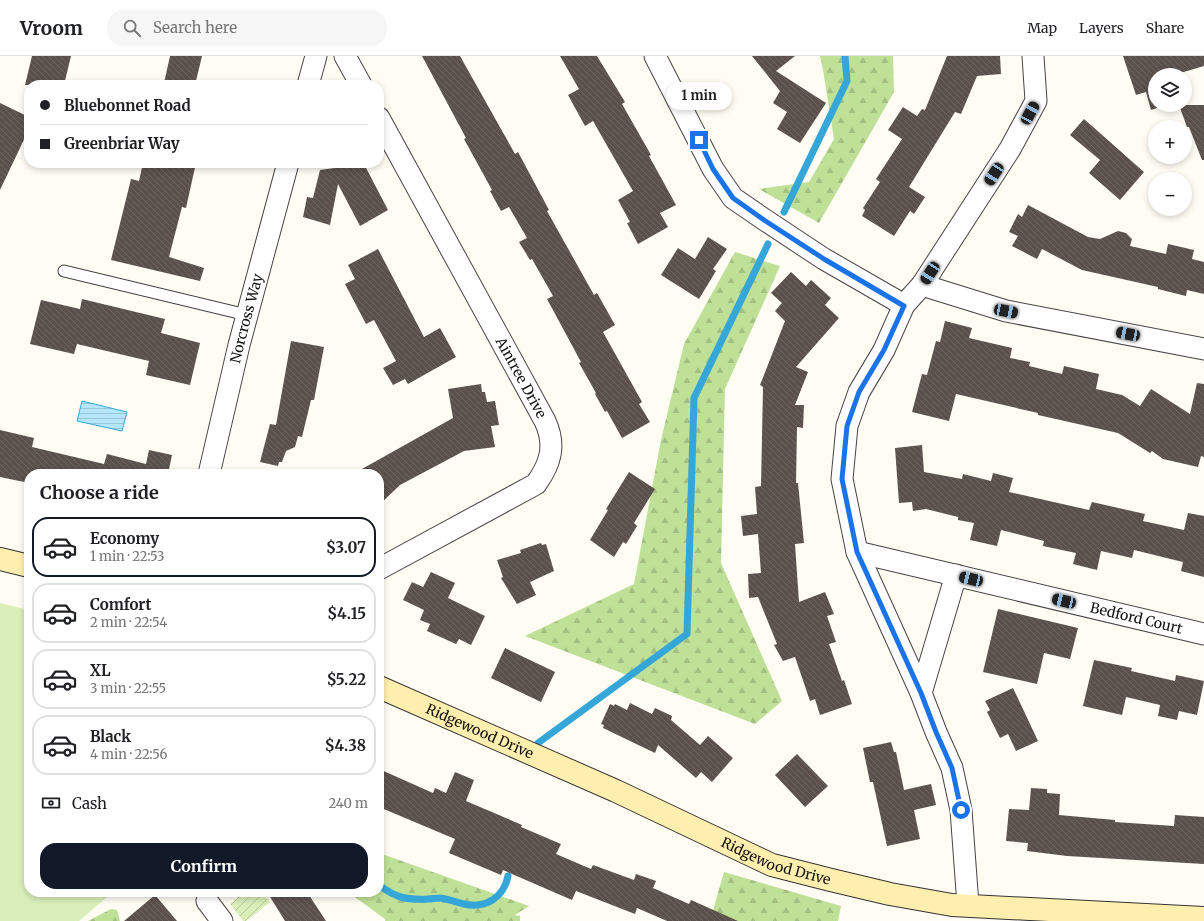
<!DOCTYPE html>
<meta charset="utf-8">
<style>
body{margin:0;font-family:Merriweather,serif;background:#f6f6f6;color:#202124;height:100vh;display:flex;flex-direction:column;font-size:15px;white-space:nowrap}
*{box-sizing:border-box;margin:0}
p{font-size:13px;color:#757577}
.icon{flex:none;width:22px;height:22px;fill:none;stroke:currentColor;stroke-width:2;stroke-linecap:round;stroke-linejoin:round}
.map{position:relative;flex:1;overflow:hidden}
.drawer{position:absolute;left:24px;top:413px;width:360px;height:428px;display:flex;flex-direction:column;background:#fff;border-radius:16px;box-shadow:0 2px 6px #0003}
.drawer>*{flex:none}
.banner{position:absolute;left:24px;top:24px;width:360px;height:88px;border-radius:16px;box-shadow:0 2px 6px #0003;display:grid;align-content:center;height:88px;padding:0 16px;background:#fff}
.buttons{position:absolute;left:1148px;top:12px;display:grid;gap:8px}
.buttons a{display:grid;place-items:center;width:44px;height:44px;border-radius:50%;background:#fff;box-shadow:0 2px 6px #0003;font-size:20px}
.end{position:absolute;width:18px;height:18px;margin:-9px;border:5px solid #1a73e8;background:#fff;box-shadow:0 0 0 2px #fff}
.from{border-radius:50%}
.bubble{position:absolute;height:28px;border-radius:14px;background:#fff;box-shadow:0 2px 6px #0003;font-size:13px;font-weight:700;line-height:28px;text-align:center}
.car{position:absolute;width:12px;height:24px;margin:-12px -6px;border-radius:5px;box-shadow:0 0 3px 1px #0007;background:linear-gradient(#222 24%,#8ab4d8 0 40%,#222 0 76%,#8ab4d8 0 86%,#222 0)}
.banner b{display:flex;align-items:center;gap:14px;height:38px;font-size:15px}
.banner b+b{border-top:1px solid #e0e0e0}
.banner i{width:10px;height:10px;background:#202124}
ul{padding:0;list-style:none}
li{display:flex;align-items:center;gap:12px;height:60px;margin:0 8px 6px;padding:0 8px;border:2px solid #e0e0e0;border-radius:16px}
li div{flex:1}
li b{display:block;font-size:15px}
li em{font-style:normal;font-weight:700}
li.selected{border-color:#111827}
li>.icon{width:36px;height:36px;stroke-width:1.5}
h2{padding:0 16px;font-size:18px;line-height:48px}
.pay{display:flex;align-items:center;gap:10px;height:44px;padding:0 16px;font-size:15px}
.pay p{margin-inline-start:auto}
.button{display:flex;gap:8px;margin-top:auto;padding:8px 16px}
.button a{flex:1;height:46px;border-radius:16px;background:#111827;color:#fff;font-size:16px;font-weight:700;line-height:46px;text-align:center}
header{display:flex;align-items:center;gap:24px;box-sizing:border-box;height:56px;padding:0 20px;background:#fff;border-bottom:1px solid #e0e0e0}
header strong{font-size:19px}
nav{display:flex;gap:22px;margin-inline-start:auto;font-size:14px}
.search{width:280px;height:36px;background:#f6f6f6;display:flex;align-items:center;gap:10px;box-sizing:border-box;padding:0 14px;border-radius:16px;color:#757577;font-size:15px}
.map>svg:first-child{display:block}
.forest{fill:url(#forest-firs)}
.park{fill:#d9eeb9}
.garden{fill:url(#garden-furrows)}
.water{fill:url(#water-rules);stroke:#35a6d8}
.lines{fill:none;stroke-linecap:round;stroke-linejoin:round}
.stream{stroke:#35a6d8;stroke-width:7}
.building{fill:url(#building-back-hatch)}
.service-casing{stroke:#444;stroke-width:13}
.minor-casing{stroke:#444;stroke-width:23}
.secondary-casing{stroke:#333;stroke-width:24}
.service{stroke:#fff;stroke-width:11}
.minor{stroke:#fff;stroke-width:21}
.secondary{stroke:#ffefaf;stroke-width:22}
.route{stroke:#1a73e8;stroke-width:5}
.labels{text-anchor:middle;dominant-baseline:central;stroke-width:4;stroke-linejoin:round;paint-order:stroke}
.street-label{font-size:14px;fill:#111;stroke:#fff}
</style>
<header>
<strong>Vroom</strong>
<div class="search"><svg class="icon" aria-label="search" viewBox="0 0 24 24"><circle cx="10" cy="10" r="6"/><path d="M15 15l6 6"/></svg>Search here</div>
<nav><a>Map</a><a>Layers</a><a>Share</a></nav>
</header>
<div class="map">
<svg width="1204" height="865" viewBox="0 0 1204 865">
<defs>
<pattern id="forest-firs" width="22" height="20" patternUnits="userSpaceOnUse"><rect width="22" height="20" fill="#bfe097"/><path d="M5 1l3.5 6h-7zM16 11l3.5 6h-7z" fill="#a3bf81"/></pattern>
<pattern id="garden-furrows" width="10" height="10" patternUnits="userSpaceOnUse"><rect width="10" height="10" fill="#d9eeb9"/><path d="M-1 1l2-2M0 10L10 0M9 11l2-2" fill="none" stroke="#b9cb9e"/></pattern>
<pattern id="water-rules" width="6" height="5" patternUnits="userSpaceOnUse"><rect width="6" height="5" fill="#b4e7fb"/><path d="M0 2.5h6" fill="none" stroke="#9ac5d6"/></pattern>
<pattern id="building-back-hatch" width="6" height="6" patternUnits="userSpaceOnUse"><rect width="6" height="6" fill="#5a504c"/><path d="M-1 5l2 2M0 0l6 6M5-1l2 2" fill="none" stroke="#6d6562"/></pattern>
</defs>
<rect width="100%" height="100%" fill="#fffcf4"/>
<!-- forest -->
<path class="forest" d="M820 0H893L894 36 819 167 759 133 809 126 834 83 823 14Z
M735 196 780 210 725 333 721 507 782 645 755 668 525 580 634 528 661 384 684 288Z
M379 797 529 850 515 859 520 860V865H385V863L348 836H379Z
M724 816 841 850 838 865H710Z
M111 853 117 854 120 865H88Z"/>
<!-- park -->
<path class="park" d="M0 547 29 554V836H113L79 865H0Z"/>
<!-- garden -->
<path class="garden" d="M244 836H262L270 846 246 865H243L230 848Z"/>
<!-- water -->
<path class="water" d="M82 345 127 356 122 375 77 365Z"/>
<g class="lines">
<!-- stream -->
<path class="stream" d="M784 156 847 25 845 0
M537 692 538 687 687 578 694 342 768 188
M379 829C396 842 406 844 428 843 432 843 436 842 440 842 448 843 456 846 464 848 486 853 504 841 508 820"/>
</g>
<!-- building -->
<path class="building" d="M32 0H71L64 29H25Z
M170 0H202L195 29H174L164 27Z
M422 0H460L515 98 518 96 549 154 547 155 594 239 597 237 615 269 603 276 642 346 639 348 650 366 622 382 607 355 605 356 595 338 596 337 579 307 581 306 547 243 553 240 532 203 530 204 519 186 527 182 509 151 501 155 490 135 492 134 464 83 466 82Z
M560 0H597L625 46 622 48 651 99 649 100 676 149 660 157 668 171 638 188 627 167 630 166 618 144 633 135 593 65 585 70 568 39 579 33Z
M752 0H795L776 15 826 47 800 87 777 73 787 56 773 47 780 35Z
M947 0H1000L1001 18 977 20 961 58 955 56 909 131 925 141 914 158 910 155 894 180 862 160 865 154 863 152 880 126 876 123 902 83 888 74 903 51 917 60 922 53 925 54Z
M1123 0H1204V10L1177 18 1178 19H1155V49H1166L1151 54 1146 36 1136 39Z
M0 47 29 61V73L0 134Z
M1179 49H1204V104H1202L1189 71H1187Z
M1084 63 1144 116 1120 144 1089 117 1100 104 1070 79Z
M143 107H196L186 152 182 151 169 201 204 212 200 225 111 204 131 123 139 125Z
M364 108 388 154 360 170 338 128 330 169 303 161 307 141 313 142 320 114Z
M1028 149 1088 181 1100 183 1118 175 1126 177 1132 183 1130 190 1166 198 1168 188 1194 194 1192 203 1204 206V238L1187 234 1186 240 1158 233V231L1082 214 1042 193 1037 203 1012 190 1018 180 1009 176 1018 158 1022 161Z
M708 181 727 193 713 213 716 215 699 243 661 219 678 192 695 203Z
M378 193 424 281 440 272 456 301 408 328 405 323 393 329 383 312 396 305 374 264 366 268 345 228 355 223 348 209Z
M791 216 806 230 811 224 831 242 825 249 839 262 796 311 808 316 795 349H804L803 372 797 371 796 427H798L804 487 795 488 799 546 825 536 834 558 827 560 836 586 829 588 842 625 844 624 852 648 820 659 815 643 810 645 795 601 783 605 774 589 777 588 758 541 749 542 748 518 761 517 758 478 743 480 741 460 757 458 755 431 761 430 763 331 760 329 785 265 775 255 782 247 771 237Z
M82 243 165 263 161 277 200 287 190 329 146 319 149 305 77 288 74 298 30 288 41 244 80 253Z
M945 265 972 272 969 282 1012 292 1010 302 1030 306 1029 310 1062 318 1064 310 1099 318 1096 333 1122 339 1140 350 1151 333 1190 358 1197 327 1204 328V401L1201 400 1198 411 1163 403 1152 395 1150 397 1118 377 1038 359V357L956 338 949 365 912 356 922 318 927 319 936 285 940 286Z
M291 285 324 291 314 344H311L302 381 298 380 295 391 286 395 282 406H279L278 410 260 406 270 368 276 369Z
M481 328 482 336H485L487 346 495 345 499 369 491 370 495 391 464 395 400 429 379 449V418H353L453 362 448 333Z
M0 374 34 382 32 391 104 408 107 398 146 408 149 394 172 399 168 418H29V427L0 421Z
M922 389 924 416 962 423 963 418 991 425 993 417 1013 422 1009 436 1089 454 1092 446 1145 458 1143 465 1184 474 1188 457 1204 460V521L1181 515 1183 506 1134 494 1132 502 1101 495 1097 514 1073 508 1076 497 1043 490 1044 485 1001 474 997 490 970 484 974 467 958 464V461L926 453 913 455 912 446 899 447 895 392Z
M629 416 655 433 634 467 637 470 626 488 623 486 614 501 590 484 608 454 606 453Z
M541 487 542 489 546 488 554 515 530 526 536 539 517 548 501 522 503 521 497 504 521 497 520 494Z
M431 516 455 527 448 542 485 560 471 589 459 583 456 588 427 575 430 568 420 564 424 554 403 544 412 526 423 531Z
M998 553 1078 572 1070 603 1044 597 1037 628 983 616Z
M505 592 555 616 541 646 491 622Z
M1094 604 1132 612 1131 615 1175 625 1176 619 1204 625 1197 659 1179 655 1177 664 1158 660 1160 649 1126 641 1122 659 1083 650Z
M1013 632 1038 685 1016 695 1008 678 1000 682 987 656 990 654 985 645Z
M630 647 652 658 655 652 672 660 671 664 700 689 708 680 733 702 712 726 701 716 696 722 658 689 655 697 603 672 604 669 601 668 610 648 614 650 615 648 627 654Z
M891 686 894 696H896L904 734 931 728 936 749 914 754 920 783 887 790 873 726H870L863 692Z
M797 698 828 730 805 751 775 719Z
M379 713 433 737 435 732 446 737 455 716 474 724 466 745 522 769 521 771 561 788 556 798 591 813 593 809 634 824 636 818 656 825 653 832 689 848 691 844 738 865H667L637 852 635 858 576 835 572 844 503 814 501 819 449 797 455 783 379 751Z
M1031 732 1047 733V737L1060 738 1059 759 1115 764V766L1174 770 1175 759 1204 761V808L1067 800 1027 795 1028 787 1006 785 1009 753 1029 754Z
M267 836H307L326 865H285Z
M155 839 177 865H124Z"/>
<g class="lines">
<defs>
<path id="service" d="M64 215 247 259"/>
<g id="minor">
<path d="M345 0 361 29"/>
<path d="M655 0 713 113 733 142 765 164 824 203 904 249"/>
<path d="M308 29 316 0"/>
<path id="s1" d="M379 62 545 365C556 389 551 407 536 428L379 513"/>
<path d="M922 229 1006 255 1204 293"/>
<path id="s2" d="M209 418 239 289 288 107"/>
<path id="s3" d="M857 496 1204 578"/>
<path d="M921 637 956 519"/>
<path d="M207 845 222 865"/>
<path d="M968 849 961 754 952 712 936 676 921 637 857 496 842 423 847 370 859 336 884 294 904 249 922 229 1010 93 1036 45 1033 0"/>
</g>
<g id="secondary">
<path d="M0 503 29 510"/>
<path id="s4" d="M379 631 616 735 772 809 831 824 890 838 952 849 1204 862"/>
</g>
</defs>
<!-- service casing -->
<use href="#service" class="service-casing"/>
<!-- minor casing -->
<use href="#minor" class="minor-casing"/>
<!-- secondary casing -->
<use href="#secondary" class="secondary-casing"/>
<!-- service -->
<use href="#service" class="service"/>
<!-- minor -->
<use href="#minor" class="minor"/>
<!-- secondary -->
<use href="#secondary" class="secondary"/>
</g>
<g class="lines">
<!-- route -->
<path class="route" d="M699 84 713 113 733 142 764 164 824 203 904 250 884 294 859 336 847 370 842 423 857 496 921 637 936 676 952 712 961 754"/>
</g>
<g class="labels">
<!-- street labels -->
<g class="street-label">
<text stroke="none"><textPath href="#s2" startOffset="160">Norcross Way</textPath></text>
<text stroke="none"><textPath href="#s1" startOffset="296">Aintree Drive</textPath></text>
<text stroke="none"><textPath href="#s3" startOffset="287">Bedford Court</textPath></text>
<text stroke="none"><textPath href="#s4" startOffset="110">Ridgewood Drive</textPath></text>
<text stroke="none"><textPath href="#s4" startOffset="434">Ridgewood Drive</textPath></text>
</g>
</g>
</svg>
<div class="buttons">
<a><svg class="icon" aria-label="layers" viewBox="0 0 24 24"><path d="M12 4l9 5-9 5-9-5zM3 14l9 5 9-5"/></svg></a>
<a>+</a>
<a>−</a>
</div>
<i class="end from" style="left:961px;top:754px"></i>
<i class="end" style="left:699px;top:84px"></i>
<div class="bubble" style="left:666px;top:26px;width:66px">1 min</div>
<i class="car" style="left:1030px;top:57px;rotate:29deg"></i>
<i class="car" style="left:994px;top:118px;rotate:213deg"></i>
<i class="car" style="left:930px;top:217px;rotate:213deg"></i>
<i class="car" style="left:1006px;top:255px;rotate:101deg"></i>
<i class="car" style="left:1128px;top:278px;rotate:281deg"></i>
<i class="car" style="left:971px;top:523px;rotate:283deg"></i>
<i class="car" style="left:1064px;top:545px;rotate:283deg"></i>
<div class="banner">
<b><i class="from"></i>Bluebonnet Road</b>
<b><i></i>Greenbriar Way</b>
</div>
<section class="drawer">
<h2>Choose a ride</h2>
<ul>
<li class="selected"><svg class="icon" aria-label="car" viewBox="0 0 24 24"><path d="M5 17H2v-5l4-1 3-4h7l3 4 3 1v5h-3M9 17h6M6 11h13"/><circle cx="7" cy="17" r="2"/><circle cx="17" cy="17" r="2"/></svg><div><b>Economy</b><p>1 min · 22:53</p></div><em>$3.07</em></li>
<li><svg class="icon" aria-label="car" viewBox="0 0 24 24"><path d="M5 17H2v-5l4-1 3-4h7l3 4 3 1v5h-3M9 17h6M6 11h13"/><circle cx="7" cy="17" r="2"/><circle cx="17" cy="17" r="2"/></svg><div><b>Comfort</b><p>2 min · 22:54</p></div><em>$4.15</em></li>
<li><svg class="icon" aria-label="car" viewBox="0 0 24 24"><path d="M5 17H2v-5l4-1 3-4h7l3 4 3 1v5h-3M9 17h6M6 11h13"/><circle cx="7" cy="17" r="2"/><circle cx="17" cy="17" r="2"/></svg><div><b>XL</b><p>3 min · 22:55</p></div><em>$5.22</em></li>
<li><svg class="icon" aria-label="car" viewBox="0 0 24 24"><path d="M5 17H2v-5l4-1 3-4h7l3 4 3 1v5h-3M9 17h6M6 11h13"/><circle cx="7" cy="17" r="2"/><circle cx="17" cy="17" r="2"/></svg><div><b>Black</b><p>4 min · 22:56</p></div><em>$4.38</em></li>
</ul>
<div class="pay"><svg class="icon" aria-label="cash" viewBox="0 0 24 24"><path d="M3 7h18v10H3z"/><circle cx="12" cy="12" r="2"/></svg>Cash<p>240 m</p></div>
<div class="button"><a>Confirm</a></div>
</section>
</div>
